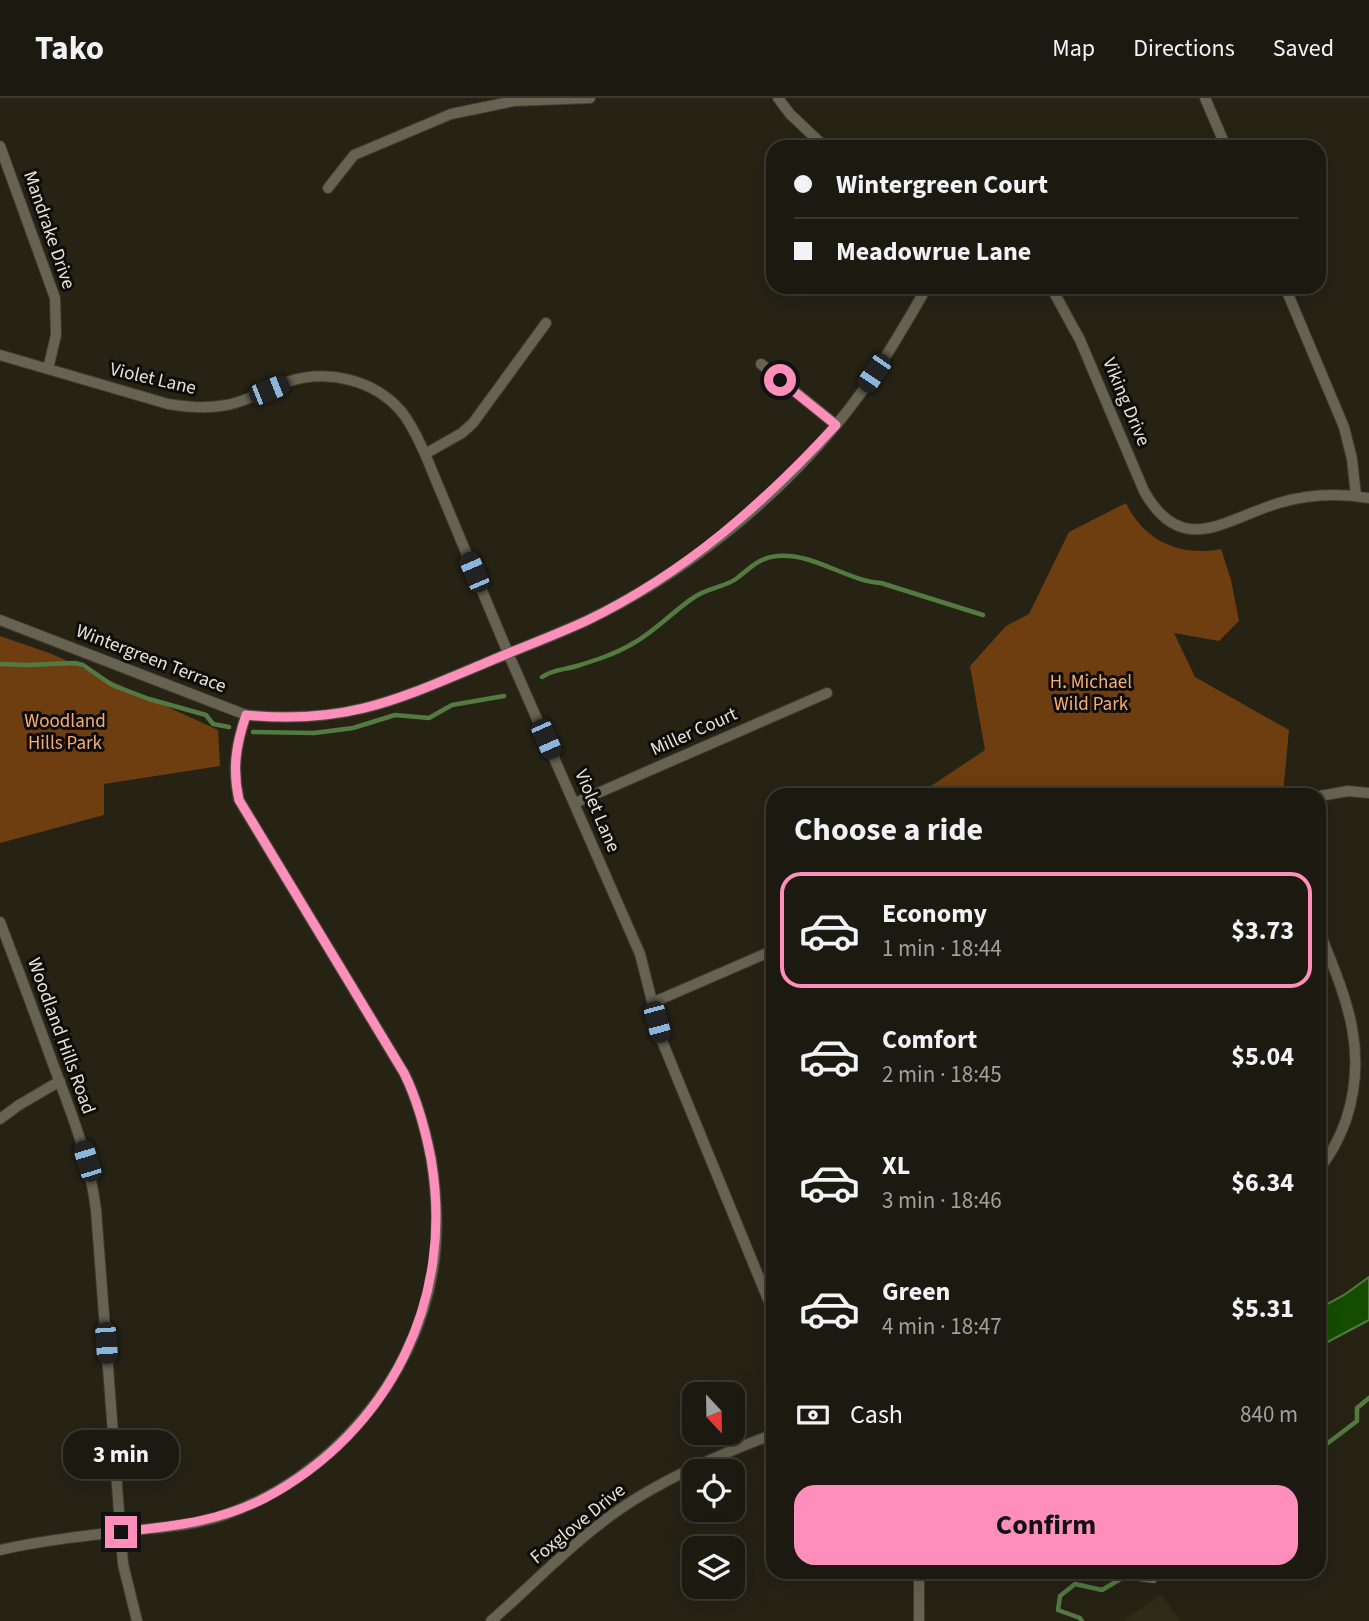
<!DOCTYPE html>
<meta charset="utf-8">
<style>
body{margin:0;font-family:"Source Sans 3",sans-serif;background:#252319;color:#f1f3f6;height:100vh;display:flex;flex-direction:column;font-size:26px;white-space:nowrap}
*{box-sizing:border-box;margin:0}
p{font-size:23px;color:#a0a19f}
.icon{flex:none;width:38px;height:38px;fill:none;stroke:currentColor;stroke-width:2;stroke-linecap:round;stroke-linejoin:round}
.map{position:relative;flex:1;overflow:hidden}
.panel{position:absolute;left:766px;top:690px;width:560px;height:791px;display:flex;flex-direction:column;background:#1c1a10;border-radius:21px;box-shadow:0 7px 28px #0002,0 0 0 2px #3a3830}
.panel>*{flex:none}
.top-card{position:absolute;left:766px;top:42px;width:560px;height:154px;border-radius:21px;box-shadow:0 7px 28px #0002,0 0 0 2px #3a3830;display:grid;align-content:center;height:154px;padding:0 28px;background:#1c1a10}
.needle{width:46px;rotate:158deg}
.controls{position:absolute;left:682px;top:1284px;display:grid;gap:14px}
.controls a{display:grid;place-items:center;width:63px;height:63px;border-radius:14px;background:#1c1a10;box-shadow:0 7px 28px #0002,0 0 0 2px #3a3830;font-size:35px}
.end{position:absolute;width:32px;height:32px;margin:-16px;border:9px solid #ff8eba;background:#111;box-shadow:0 0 0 4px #111}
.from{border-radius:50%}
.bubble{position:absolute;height:49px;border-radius:21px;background:#1c1a10;box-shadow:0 7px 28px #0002,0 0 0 2px #3a3830;font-size:23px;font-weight:700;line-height:49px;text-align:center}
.car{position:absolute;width:21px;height:42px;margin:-21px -10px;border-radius:9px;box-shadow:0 0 5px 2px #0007;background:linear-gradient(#222 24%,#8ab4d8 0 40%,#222 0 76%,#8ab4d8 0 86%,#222 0)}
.top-card b{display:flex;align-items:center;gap:24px;height:66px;font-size:26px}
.top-card b+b{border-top:2px solid #3a3830}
.top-card i{width:18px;height:18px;background:#f1f3f6}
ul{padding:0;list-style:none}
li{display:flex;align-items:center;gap:21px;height:116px;margin:0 14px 10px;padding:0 14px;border:4px solid transparent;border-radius:21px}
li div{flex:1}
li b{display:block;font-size:26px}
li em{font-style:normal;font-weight:700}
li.current{border-color:#ff8eba}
li>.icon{width:63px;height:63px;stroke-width:1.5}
h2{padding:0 28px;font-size:32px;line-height:84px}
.pay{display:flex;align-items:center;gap:18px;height:77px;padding:0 28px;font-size:26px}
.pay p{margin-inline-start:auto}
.button{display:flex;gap:14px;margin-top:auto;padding:14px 28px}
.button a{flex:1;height:80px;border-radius:21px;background:#ff8eba;color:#111;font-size:28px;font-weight:700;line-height:80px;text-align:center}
header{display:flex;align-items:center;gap:42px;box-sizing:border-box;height:98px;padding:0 35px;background:#1c1a10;border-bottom:2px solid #3a3830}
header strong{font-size:33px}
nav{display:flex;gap:38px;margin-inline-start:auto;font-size:24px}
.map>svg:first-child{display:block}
.built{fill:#302b16}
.green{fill:#6e3d10}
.water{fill:#154d00;stroke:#537a41;stroke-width:2}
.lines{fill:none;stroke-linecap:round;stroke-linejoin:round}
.stream{stroke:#537a41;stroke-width:4.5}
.street-casing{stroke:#3e3c32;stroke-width:12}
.street{stroke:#666352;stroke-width:10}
.route{stroke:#ff8eba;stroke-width:9}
.labels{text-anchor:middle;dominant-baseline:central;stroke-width:6;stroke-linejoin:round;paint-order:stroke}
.street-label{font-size:19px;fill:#e5e4da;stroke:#0e0c07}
.park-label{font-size:19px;fill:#f9ac70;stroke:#0e0c07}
</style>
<header>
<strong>Tako</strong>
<nav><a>Map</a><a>Directions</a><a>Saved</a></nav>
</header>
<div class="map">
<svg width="1369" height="1523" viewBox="0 0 1369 1523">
<rect width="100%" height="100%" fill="#262315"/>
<!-- built -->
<path class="built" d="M1161 1496 1180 1523H1123Z"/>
<!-- green -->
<path class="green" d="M1126 405C1144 443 1180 459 1221 451L1231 482 1239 523 1219 543 1174 535 1195 579 1289 632 1283 696H934L931 688 985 652 970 568 1006 528 1029 516 1069 434Z
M0 538 52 556 218 632 220 668 104 686V717L0 745Z"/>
<!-- water -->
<path class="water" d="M1369 1179V1222L1320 1248V1210L1344 1197Z"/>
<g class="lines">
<!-- stream -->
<path class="stream" d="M0 566 26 567 75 565 83 567 112 587 149 601 206 617 213 626 229 629
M542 579C554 571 564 572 577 568 596 562 615 556 632 546 657 532 674 512 696 498 709 490 724 489 736 481 749 471 760 459 777 458 812 454 847 483 881 485L983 517
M253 634 314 635 353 630 395 617 429 620 452 607 504 598
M1320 1351 1357 1323V1310L1369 1300
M1082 1523 1080 1520 1058 1512 1060 1498 1075 1486 1102 1492 1124 1479 1154 1483 1163 1474"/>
<defs>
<path id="street" d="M778 0 790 16 825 49
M1205 0 1226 49
M0 48 55 200 56 237 48 271
M328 90 354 57 451 16 514 3 590 0
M1051 189 1080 242 1144 393C1182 461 1225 421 1279 405 1309 396 1338 395 1369 400
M1285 189 1344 329 1352 361 1356 398
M0 257 168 306C188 309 206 311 227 307 248 303 267 291 287 284 327 271 373 281 401 313 412 326 418 341 425 356L508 555 640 856 662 943 774 1216
M761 266 836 327
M425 356 462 335 473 325 546 225
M0 522 246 617C348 627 399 601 490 563 523 549 556 537 588 522 683 476 770 407 837 326 872 284 900 236 927 189
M1320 698 1348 693 1369 695
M575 705 827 595
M0 824C18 871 36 919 53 966 71 1014 90 1061 96 1112L123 1466 137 1523
M1320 835C1346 900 1369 952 1346 1022 1340 1038 1332 1056 1320 1069
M654 904 774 852
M0 1021 19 1007 60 983
M0 1452C45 1442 90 1437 136 1432 166 1429 195 1427 224 1417 331 1380 415 1282 433 1171 439 1134 437 1097 431 1060 425 1030 418 1003 404 975L239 702C232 671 236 647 246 617
M491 1523C533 1486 574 1443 620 1411 667 1379 720 1356 774 1336
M919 1523V1474"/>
</defs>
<!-- street casing -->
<use href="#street" class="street-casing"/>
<!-- street -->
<use href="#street" class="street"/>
</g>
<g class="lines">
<!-- route -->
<path class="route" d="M121 1434C171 1428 219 1424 265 1400 391 1333 455 1200 431 1061 425 1030 418 1003 404 975L239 702C232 671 236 647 246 617 347 627 399 601 490 563 522 549 556 537 588 522 685 475 764 405 836 327L780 282"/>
</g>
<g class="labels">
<!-- street labels -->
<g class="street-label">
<text transform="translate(49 132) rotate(71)">Mandrake Drive</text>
<text transform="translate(153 281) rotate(13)">Violet Lane</text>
<text transform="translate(1126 304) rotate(67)">Viking Drive</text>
<text transform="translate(151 561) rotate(21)">Wintergreen Terrace</text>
<text transform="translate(694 634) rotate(-24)">Miller Court</text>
<text transform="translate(597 713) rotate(67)">Violet Lane</text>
<text transform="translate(61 938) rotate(70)">Woodland Hills Road</text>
<text transform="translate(578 1426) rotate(-39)">Foxglove Drive</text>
</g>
<!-- park labels -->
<g class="park-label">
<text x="1091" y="584">H. Michael<tspan x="1091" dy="22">Wild Park</tspan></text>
<text x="65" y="623">Woodland<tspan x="65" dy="22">Hills Park</tspan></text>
</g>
</g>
</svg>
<div class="controls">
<a><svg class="needle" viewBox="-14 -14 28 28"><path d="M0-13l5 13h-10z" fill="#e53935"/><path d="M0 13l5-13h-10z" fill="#a0a19f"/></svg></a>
<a><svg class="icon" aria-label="locate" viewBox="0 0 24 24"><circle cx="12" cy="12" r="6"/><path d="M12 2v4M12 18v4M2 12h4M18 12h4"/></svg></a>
<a><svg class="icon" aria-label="layers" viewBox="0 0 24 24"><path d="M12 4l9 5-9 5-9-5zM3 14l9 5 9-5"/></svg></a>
</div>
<i class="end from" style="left:780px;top:282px"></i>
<i class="end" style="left:121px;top:1434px"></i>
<div class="bubble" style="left:63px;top:1332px;width:116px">3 min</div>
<i class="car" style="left:874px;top:275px;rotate:214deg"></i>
<i class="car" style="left:269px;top:292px;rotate:68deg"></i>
<i class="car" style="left:474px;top:474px;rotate:337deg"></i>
<i class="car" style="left:546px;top:641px;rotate:156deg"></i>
<i class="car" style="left:657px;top:924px;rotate:165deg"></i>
<i class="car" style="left:87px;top:1063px;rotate:343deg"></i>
<i class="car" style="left:106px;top:1245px;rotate:176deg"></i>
<div class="top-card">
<b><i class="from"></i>Wintergreen Court</b>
<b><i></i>Meadowrue Lane</b>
</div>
<section class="panel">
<h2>Choose a ride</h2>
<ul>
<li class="current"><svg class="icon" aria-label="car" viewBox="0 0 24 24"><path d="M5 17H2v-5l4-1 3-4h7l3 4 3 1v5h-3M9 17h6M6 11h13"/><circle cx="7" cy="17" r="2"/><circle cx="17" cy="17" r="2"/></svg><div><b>Economy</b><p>1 min · 18:44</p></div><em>$3.73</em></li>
<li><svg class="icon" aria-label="car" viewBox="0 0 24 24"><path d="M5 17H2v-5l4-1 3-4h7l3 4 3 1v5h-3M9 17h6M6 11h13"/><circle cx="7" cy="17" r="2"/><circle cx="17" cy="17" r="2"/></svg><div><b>Comfort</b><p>2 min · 18:45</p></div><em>$5.04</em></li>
<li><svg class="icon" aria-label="car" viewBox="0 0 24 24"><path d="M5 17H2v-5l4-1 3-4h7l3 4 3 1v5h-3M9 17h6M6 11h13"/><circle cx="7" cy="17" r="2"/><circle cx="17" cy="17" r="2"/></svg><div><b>XL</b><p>3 min · 18:46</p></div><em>$6.34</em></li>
<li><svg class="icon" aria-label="car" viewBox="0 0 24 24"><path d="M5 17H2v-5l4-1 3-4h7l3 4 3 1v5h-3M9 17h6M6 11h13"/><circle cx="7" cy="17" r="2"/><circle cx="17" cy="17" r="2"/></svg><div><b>Green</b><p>4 min · 18:47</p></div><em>$5.31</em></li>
</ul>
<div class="pay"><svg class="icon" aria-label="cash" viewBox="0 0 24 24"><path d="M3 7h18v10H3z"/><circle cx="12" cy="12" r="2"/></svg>Cash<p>840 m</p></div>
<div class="button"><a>Confirm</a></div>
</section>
</div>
